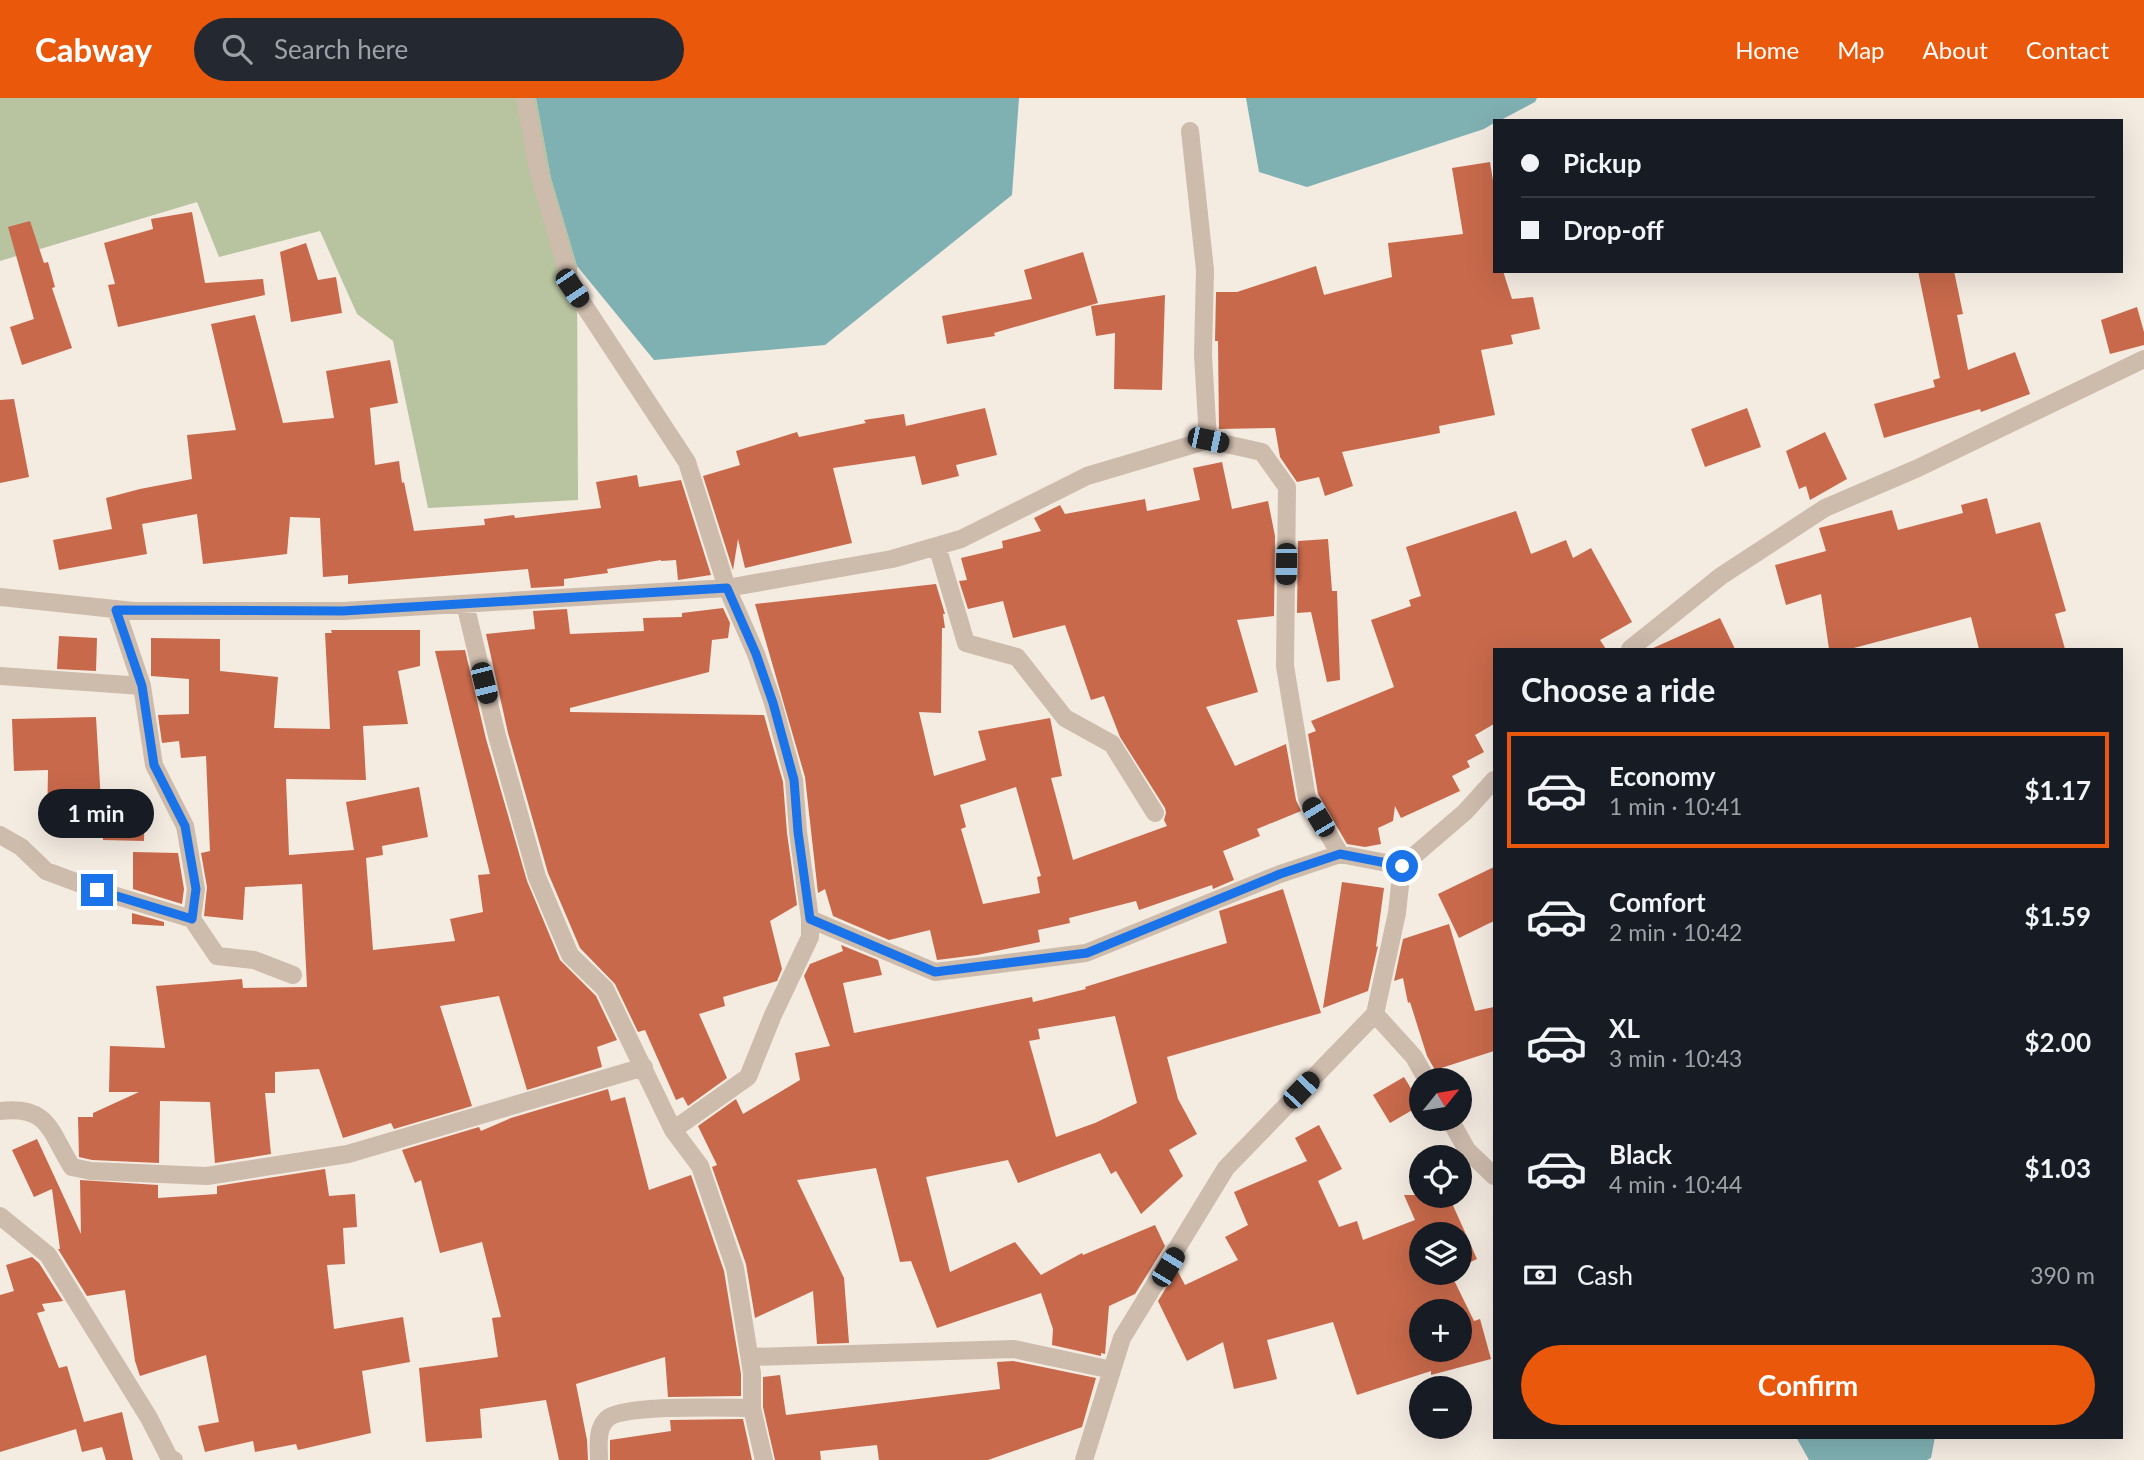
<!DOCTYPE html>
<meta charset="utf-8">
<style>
body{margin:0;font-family:Lato,sans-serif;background:#242831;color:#f1f3f6;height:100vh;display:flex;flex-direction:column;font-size:26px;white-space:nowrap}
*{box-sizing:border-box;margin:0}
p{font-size:23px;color:#9ea1a6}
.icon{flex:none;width:38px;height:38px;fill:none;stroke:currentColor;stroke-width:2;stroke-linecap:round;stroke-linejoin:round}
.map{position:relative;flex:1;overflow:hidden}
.drawer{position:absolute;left:1493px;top:550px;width:630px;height:791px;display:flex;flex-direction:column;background:#171b24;border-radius:0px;box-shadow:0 7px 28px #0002}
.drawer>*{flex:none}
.hud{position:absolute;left:1493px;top:21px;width:630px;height:154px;border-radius:0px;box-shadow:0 7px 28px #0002;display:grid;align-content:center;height:154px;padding:0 28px;background:#171b24}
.needle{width:46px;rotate:60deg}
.fabs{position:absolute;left:1409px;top:970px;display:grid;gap:14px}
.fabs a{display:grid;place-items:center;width:63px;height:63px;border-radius:50%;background:#171b24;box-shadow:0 7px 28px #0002;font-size:35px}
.end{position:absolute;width:32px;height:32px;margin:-16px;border:9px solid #1a73e8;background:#fff;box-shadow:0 0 0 4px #fff}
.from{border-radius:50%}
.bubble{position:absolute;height:49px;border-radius:24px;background:#171b24;box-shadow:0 7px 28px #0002;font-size:23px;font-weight:700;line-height:49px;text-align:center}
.car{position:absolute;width:21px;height:42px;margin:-21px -10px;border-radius:9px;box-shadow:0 0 5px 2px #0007;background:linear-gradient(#222 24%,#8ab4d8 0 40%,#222 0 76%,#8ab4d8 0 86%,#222 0)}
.hud b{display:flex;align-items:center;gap:24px;height:66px;font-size:26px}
.hud b+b{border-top:2px solid #363941}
.hud i{width:18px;height:18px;background:#f1f3f6}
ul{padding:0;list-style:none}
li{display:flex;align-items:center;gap:21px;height:116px;margin:0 14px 10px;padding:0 14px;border:4px solid transparent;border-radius:0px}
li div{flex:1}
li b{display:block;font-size:26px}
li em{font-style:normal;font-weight:700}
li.current{border-color:#ea580c}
li>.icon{width:63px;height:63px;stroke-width:1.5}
h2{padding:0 28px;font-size:32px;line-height:84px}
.pay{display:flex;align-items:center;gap:18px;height:77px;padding:0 28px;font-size:26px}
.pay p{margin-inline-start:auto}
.primary-button{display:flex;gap:14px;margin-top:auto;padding:14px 28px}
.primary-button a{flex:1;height:80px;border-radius:42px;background:#ea580c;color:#fff;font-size:28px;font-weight:700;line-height:80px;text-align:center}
header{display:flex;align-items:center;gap:42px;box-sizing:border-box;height:98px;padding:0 35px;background:#ea580c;color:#fff}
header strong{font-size:33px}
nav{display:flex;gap:38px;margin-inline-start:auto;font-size:24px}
.search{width:490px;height:63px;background:#242831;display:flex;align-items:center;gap:18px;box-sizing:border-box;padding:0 24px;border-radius:38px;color:#9ea1a6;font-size:26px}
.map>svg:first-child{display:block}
.green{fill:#b8c4a0}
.water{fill:#7fb0b2}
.building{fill:#c8694b;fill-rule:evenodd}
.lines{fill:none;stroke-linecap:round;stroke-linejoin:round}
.minor{stroke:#cdbbac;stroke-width:18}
.route{stroke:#1a73e8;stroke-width:9}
</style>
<header>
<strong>Cabway</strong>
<div class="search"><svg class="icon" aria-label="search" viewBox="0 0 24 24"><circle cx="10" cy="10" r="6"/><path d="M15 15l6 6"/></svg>Search here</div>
<nav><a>Home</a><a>Map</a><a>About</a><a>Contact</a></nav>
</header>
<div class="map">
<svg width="2144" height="1362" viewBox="0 0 2144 1362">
<rect width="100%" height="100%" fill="#f4ebe1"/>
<!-- green -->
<path class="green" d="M0 0H536L551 80 577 168 578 402 428 410 393 243 357 216 320 133 219 159 197 104 0 163Z"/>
<!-- water -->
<path class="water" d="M536 0H1019L1012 97 825 247 654 262 577 168 551 80Z
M1246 0H1537L1535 4 1499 23H1494V25L1484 31 1307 89 1259 74Z
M1796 1339H1935L1931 1360 1927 1362H1809Z"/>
<!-- building -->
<path class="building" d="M1490 64 1494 89V173H1503L1512 201 1533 199 1540 231 1511 237 1513 246 1481 252 1495 317 1439 328 1440 335 1342 354 1353 388 1325 398 1319 379 1297 384 1280 359 1275 330 1219 331 1218 243H1215L1216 194H1237L1316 168 1324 197 1392 179 1388 145 1463 136 1452 70Z
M192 114 205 185 263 181 265 197 118 229 108 187 115 186 104 145 153 131 151 121Z
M30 123 44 165 48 164 55 189 52 190 72 250 22 267 10 229 34 221 8 129Z
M306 145 318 182 336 179 342 215 291 224 280 154Z
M1083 154 1098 205 994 235 995 238 947 246 942 218 1032 201 1024 172Z
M1918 173H1954L1963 216 1957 217 1968 272 2015 254 2030 296 1981 314 1980 311 1884 340 1874 306 1935 289 1933 282 1940 280Z
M1165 197 1162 292 1114 291 1115 235 1096 238 1091 208Z
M2137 209 2144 234V247L2110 256 2101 222Z
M255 217 283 325 334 320 326 273 390 262 398 305 370 310 375 367 399 363 402 385 404 384 414 433 485 427 484 421 514 417 515 420 601 410 596 384 637 377 639 389 681 382 711 477 678 482 676 462 661 463V462L607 471 608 475 564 481V488L531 490 528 471 348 486V477L323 479 320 420 290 419 287 456 203 466 197 416 142 426 147 456 59 472 53 442 112 431 106 400 140 391 192 381 187 337 236 332 211 226Z
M14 301 29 379 0 385V302Z
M985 310 997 357 956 367 959 378 922 387 915 358 833 370 852 445 745 470 738 441 733 472 703 378 740 367 736 353 797 334 799 339 866 325 864 322 904 316 906 328Z
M1747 310 1761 349 1705 369 1691 331Z
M1825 334 1847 381 1810 402 1806 388 1799 391 1786 353Z
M1222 364 1232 411 1268 403 1275 438 1274 518 1237 522 1258 594 1206 609 1235 668 1286 646 1296 702 1301 713 1257 731 1260 738 1223 753 1234 782 1213 791 1212 787 1139 812 1136 803 1069 820 1070 825 1038 832 1040 844 977 857 937 862 930 832 889 842 833 818 825 791 818 795 805 679 755 506 936 486 945 516H943L945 530H942L941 615 919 614 934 678 986 662 978 633 1050 620 1062 678 1051 680 1073 762 1167 728 1164 722 1166 715 1165 710 1120 639 1104 598 1091 602 1065 527 1013 540 1003 503 968 511 959 483 967 482 961 460 1003 450 1002 443 1041 433 1034 420 1060 407 1065 416 1145 401 1147 413 1200 402 1193 370ZM1016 689 1041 778 1037 779 1040 795 983 806 961 731 966 729 960 707Z
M1987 400 1996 436 2040 424 2066 513 2055 516 2065 551H1979L1971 519 1850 551H1829L1821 496 1786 507 1775 467 1826 453 1819 430 1892 412 1898 432 1963 415 1961 407Z
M1516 413 1531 456 1566 442 1573 460 1591 450 1632 524 1600 542 1606 551H1494V626L1475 637 1484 654 1467 663 1470 669 1452 678 1460 693 1401 720 1395 708 1393 723 1378 730 1381 746 1365 749 1347 746 1318 696 1308 636 1316 633 1311 623 1394 589 1371 522 1411 508 1409 502 1421 498 1406 449Z
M1328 441 1332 493H1337L1340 582 1327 584 1311 514 1297 515 1298 443Z
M723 510 730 525 728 540 712 542 709 574 570 610V614L764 617 783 684 787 735 797 807 770 823 782 871 777 883 723 899 725 908 699 916 727 980 688 1008 683 999 676 1002 645 932 638 934 615 886 580 850 548 775 508 635 486 536 535 531 533 513 567 511 570 536 644 533 643 520 682 519V515Z
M1720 520 1735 551H1651Z
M331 532H420V568L398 573 408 626 363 628 366 682 286 681 289 757 354 752 346 704 419 689 428 739 382 748 383 757 366 760 373 852 455 843 450 821 483 814 478 777 490 776 435 553 465 552 486 641 527 783 560 862 596 898 617 942 597 949 602 969 527 992 499 898 440 908 472 1008 394 1031 391 1025 343 1040 319 971 275 974V995H265L271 1056 215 1065 210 1004 160 1003 159 1065 92 1062 79 1059 78 1019H93V1015L139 994H109L110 948 165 950 156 888 242 881 243 890 307 889 302 786 245 789 243 822 204 818 207 789 201 755 210 753 206 658 181 660 179 643 162 645 158 617 189 616V581L151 578V540L220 541V573L278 579 274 630 330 631 325 535H332Z
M59 538 97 540 96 573 57 571Z
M96 619 101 704H145L144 743 103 742V735L47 733 48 672 14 673 12 621Z
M133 754 178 755 184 791 182 806 133 791Z
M1494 769V823L1459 840 1438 796Z
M1342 784 1384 790 1376 849 1378 848 1368 893 1323 910Z
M1283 791 1321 915 1167 959 1178 1001 1197 1036 1169 1052 1183 1078 1141 1116 1116 1073 1111 1076 1100 1055 1018 1085 1008 1062 926 1079 950 1174 1015 1144 1041 1177 1082 1155 1083 1157 1155 1127 1165 1148 1135 1196 1109 1208 1105 1256 1101 1255V1258L1052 1247 1053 1231 1041 1195 937 1230 911 1163 900 1164 876 1070 797 1082 844 1180 849 1245 817 1246 813 1193 755 1220 746 1166 712 1069 717 1067 698 1028 736 1001 743 1016 800 982 795 955 830 948 804 878 810 866 843 853 841 847 878 862 882 877 843 885 854 935 1032 899 1033 904 1086 891 1085 889 1227 845 1219 813ZM1115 918 1137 1005 1095 1025 1056 1039 1029 943 1040 941 1038 931Z
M132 815 164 824V828L132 826Z
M1449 826 1475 913 1494 909V953L1435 972 1427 958 1410 904 1408 905 1403 880 1394 883 1403 841Z
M1404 979 1421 1007 1390 1025 1373 997Z
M608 991 611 1003 625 999 649 1092 691 1077 724 1173 741 1276V1298L668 1299 665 1259 576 1286 587 1342 588 1362H559L546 1302 480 1311 482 1340 426 1344 419 1270 498 1259 492 1220 501 1219 482 1144 440 1155 421 1082 415 1085 402 1052 479 1029 481 1033 511 1020Z
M1319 1027 1342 1071 1318 1083 1339 1129 1357 1123 1363 1142 1415 1122 1404 1097H1433L1438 1110 1451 1103 1477 1161 1460 1169V1136H1421V1174H1450L1474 1223 1480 1221 1491 1261 1431 1277V1273L1357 1297 1333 1224 1267 1242 1277 1281 1234 1291 1223 1244 1187 1263 1158 1203 1177 1172 1185 1187 1238 1162 1225 1139 1248 1127 1234 1094 1307 1063 1295 1040ZM1421 1213H1460V1251H1421Z
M37 1041 81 1136 80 1082 158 1087V1100L217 1096V1088L325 1071 329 1098 355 1096 357 1129 343 1130 345 1166 327 1167 334 1231 403 1219 410 1264 362 1273 371 1335 298 1352 296 1346 255 1354 253 1343 205 1354 198 1328 219 1324 206 1257 140 1278 135 1263 125 1192 87 1198 58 1151H60L52 1091 34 1099 12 1052Z
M32 1159 39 1165 63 1203 42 1206 45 1213 37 1215 59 1270 67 1268 84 1324 122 1314 133 1362H106L102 1349 82 1354 76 1331 0 1354V1197L14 1193 6 1167Z
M1013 1263 1096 1280 1082 1329 988 1362H879L877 1347 820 1353 821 1362H775L763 1309V1279L780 1277 786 1317 1000 1291 997 1264Z
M743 1321 752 1362H610V1342L671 1333 670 1322Z"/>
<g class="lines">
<!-- minor -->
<path class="minor" d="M525 0 538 72 572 189 687 364 727 490 756 556 773 605 794 682 798 734 810 821V839L773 917 748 979 673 1032
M1190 33 1205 172 1203 257 1208 342 1262 354 1287 389 1285 568 1307 700 1340 756 1402 768
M937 448 966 545 1017 559 1065 620 1112 646 1155 715
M0 499 134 513H343L727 490 892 461 961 441 1087 378 1208 342
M465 506 497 638 537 779 570 857 605 891 673 1032 700 1068 735 1170 752 1275V1310L764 1362
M116 511 142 588 154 667 185 728 196 791 192 821
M1630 551 1721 478 1825 410 1918 370 2144 261
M0 578 142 588
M0 737 21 749 46 773 97 792 192 821 217 858 254 862 293 877
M810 821 935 874 1086 855 1280 776 1340 756
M1375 916 1414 959 1427 982
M0 1013C50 1007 50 1035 72 1069L91 1073 207 1078 348 1056 644 969
M1449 1020 1467 1052 1494 1078
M0 1118 48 1157 149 1320 170 1361 174 1362
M750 1259 1014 1251 1112 1272
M599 1362C599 1349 596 1331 607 1321 622 1306 726 1310 752 1310
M1084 1362 1122 1240 1226 1070 1375 916 1397 815 1402 768 1465 714 1494 682"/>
</g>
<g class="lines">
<!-- route -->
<path class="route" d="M97 792 192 821 196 791 185 728 154 667 142 588 116 512 343 513 727 490 756 556 773 605 794 682 798 734 810 821 935 874 1087 855 1280 776 1340 756 1402 768"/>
</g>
</svg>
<div class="fabs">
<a><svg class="needle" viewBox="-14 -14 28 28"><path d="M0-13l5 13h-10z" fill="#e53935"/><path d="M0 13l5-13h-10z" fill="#9ea1a6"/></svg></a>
<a><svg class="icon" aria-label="locate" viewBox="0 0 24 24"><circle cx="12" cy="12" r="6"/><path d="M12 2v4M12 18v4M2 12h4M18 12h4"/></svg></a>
<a><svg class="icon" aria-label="layers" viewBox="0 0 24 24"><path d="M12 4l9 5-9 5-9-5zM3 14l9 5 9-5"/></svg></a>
<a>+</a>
<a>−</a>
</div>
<i class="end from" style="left:1402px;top:768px"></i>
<i class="end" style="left:97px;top:792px"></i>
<div class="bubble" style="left:38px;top:691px;width:116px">1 min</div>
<i class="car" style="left:572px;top:190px;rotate:146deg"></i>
<i class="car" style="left:1208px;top:342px;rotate:102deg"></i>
<i class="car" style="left:1286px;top:466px;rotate:181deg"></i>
<i class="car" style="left:484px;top:585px;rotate:166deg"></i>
<i class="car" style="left:1318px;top:719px;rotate:329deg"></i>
<i class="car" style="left:1301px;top:992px;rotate:44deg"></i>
<i class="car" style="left:1168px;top:1169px;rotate:31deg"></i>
<div class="hud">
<b><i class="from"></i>Pickup</b>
<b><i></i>Drop-off</b>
</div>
<section class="drawer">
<h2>Choose a ride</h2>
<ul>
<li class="current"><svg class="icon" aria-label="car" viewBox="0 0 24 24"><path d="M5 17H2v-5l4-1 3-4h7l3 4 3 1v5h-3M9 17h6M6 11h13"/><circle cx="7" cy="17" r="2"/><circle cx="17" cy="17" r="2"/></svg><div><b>Economy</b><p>1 min · 10:41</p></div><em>$1.17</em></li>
<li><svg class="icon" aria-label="car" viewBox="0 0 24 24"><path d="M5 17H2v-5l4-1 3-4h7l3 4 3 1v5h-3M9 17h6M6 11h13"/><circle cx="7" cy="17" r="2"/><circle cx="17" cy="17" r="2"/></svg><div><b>Comfort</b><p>2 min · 10:42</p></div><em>$1.59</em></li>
<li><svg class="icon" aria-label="car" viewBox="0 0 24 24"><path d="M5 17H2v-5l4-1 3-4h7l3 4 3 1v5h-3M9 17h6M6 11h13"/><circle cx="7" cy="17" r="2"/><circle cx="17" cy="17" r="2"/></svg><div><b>XL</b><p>3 min · 10:43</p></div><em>$2.00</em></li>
<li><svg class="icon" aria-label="car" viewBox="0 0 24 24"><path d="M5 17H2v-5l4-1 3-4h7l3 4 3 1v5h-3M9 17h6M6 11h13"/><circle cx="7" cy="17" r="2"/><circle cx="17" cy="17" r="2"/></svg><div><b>Black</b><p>4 min · 10:44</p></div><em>$1.03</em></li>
</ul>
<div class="pay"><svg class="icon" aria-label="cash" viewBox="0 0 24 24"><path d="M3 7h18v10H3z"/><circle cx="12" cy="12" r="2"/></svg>Cash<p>390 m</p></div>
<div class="primary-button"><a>Confirm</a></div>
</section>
</div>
